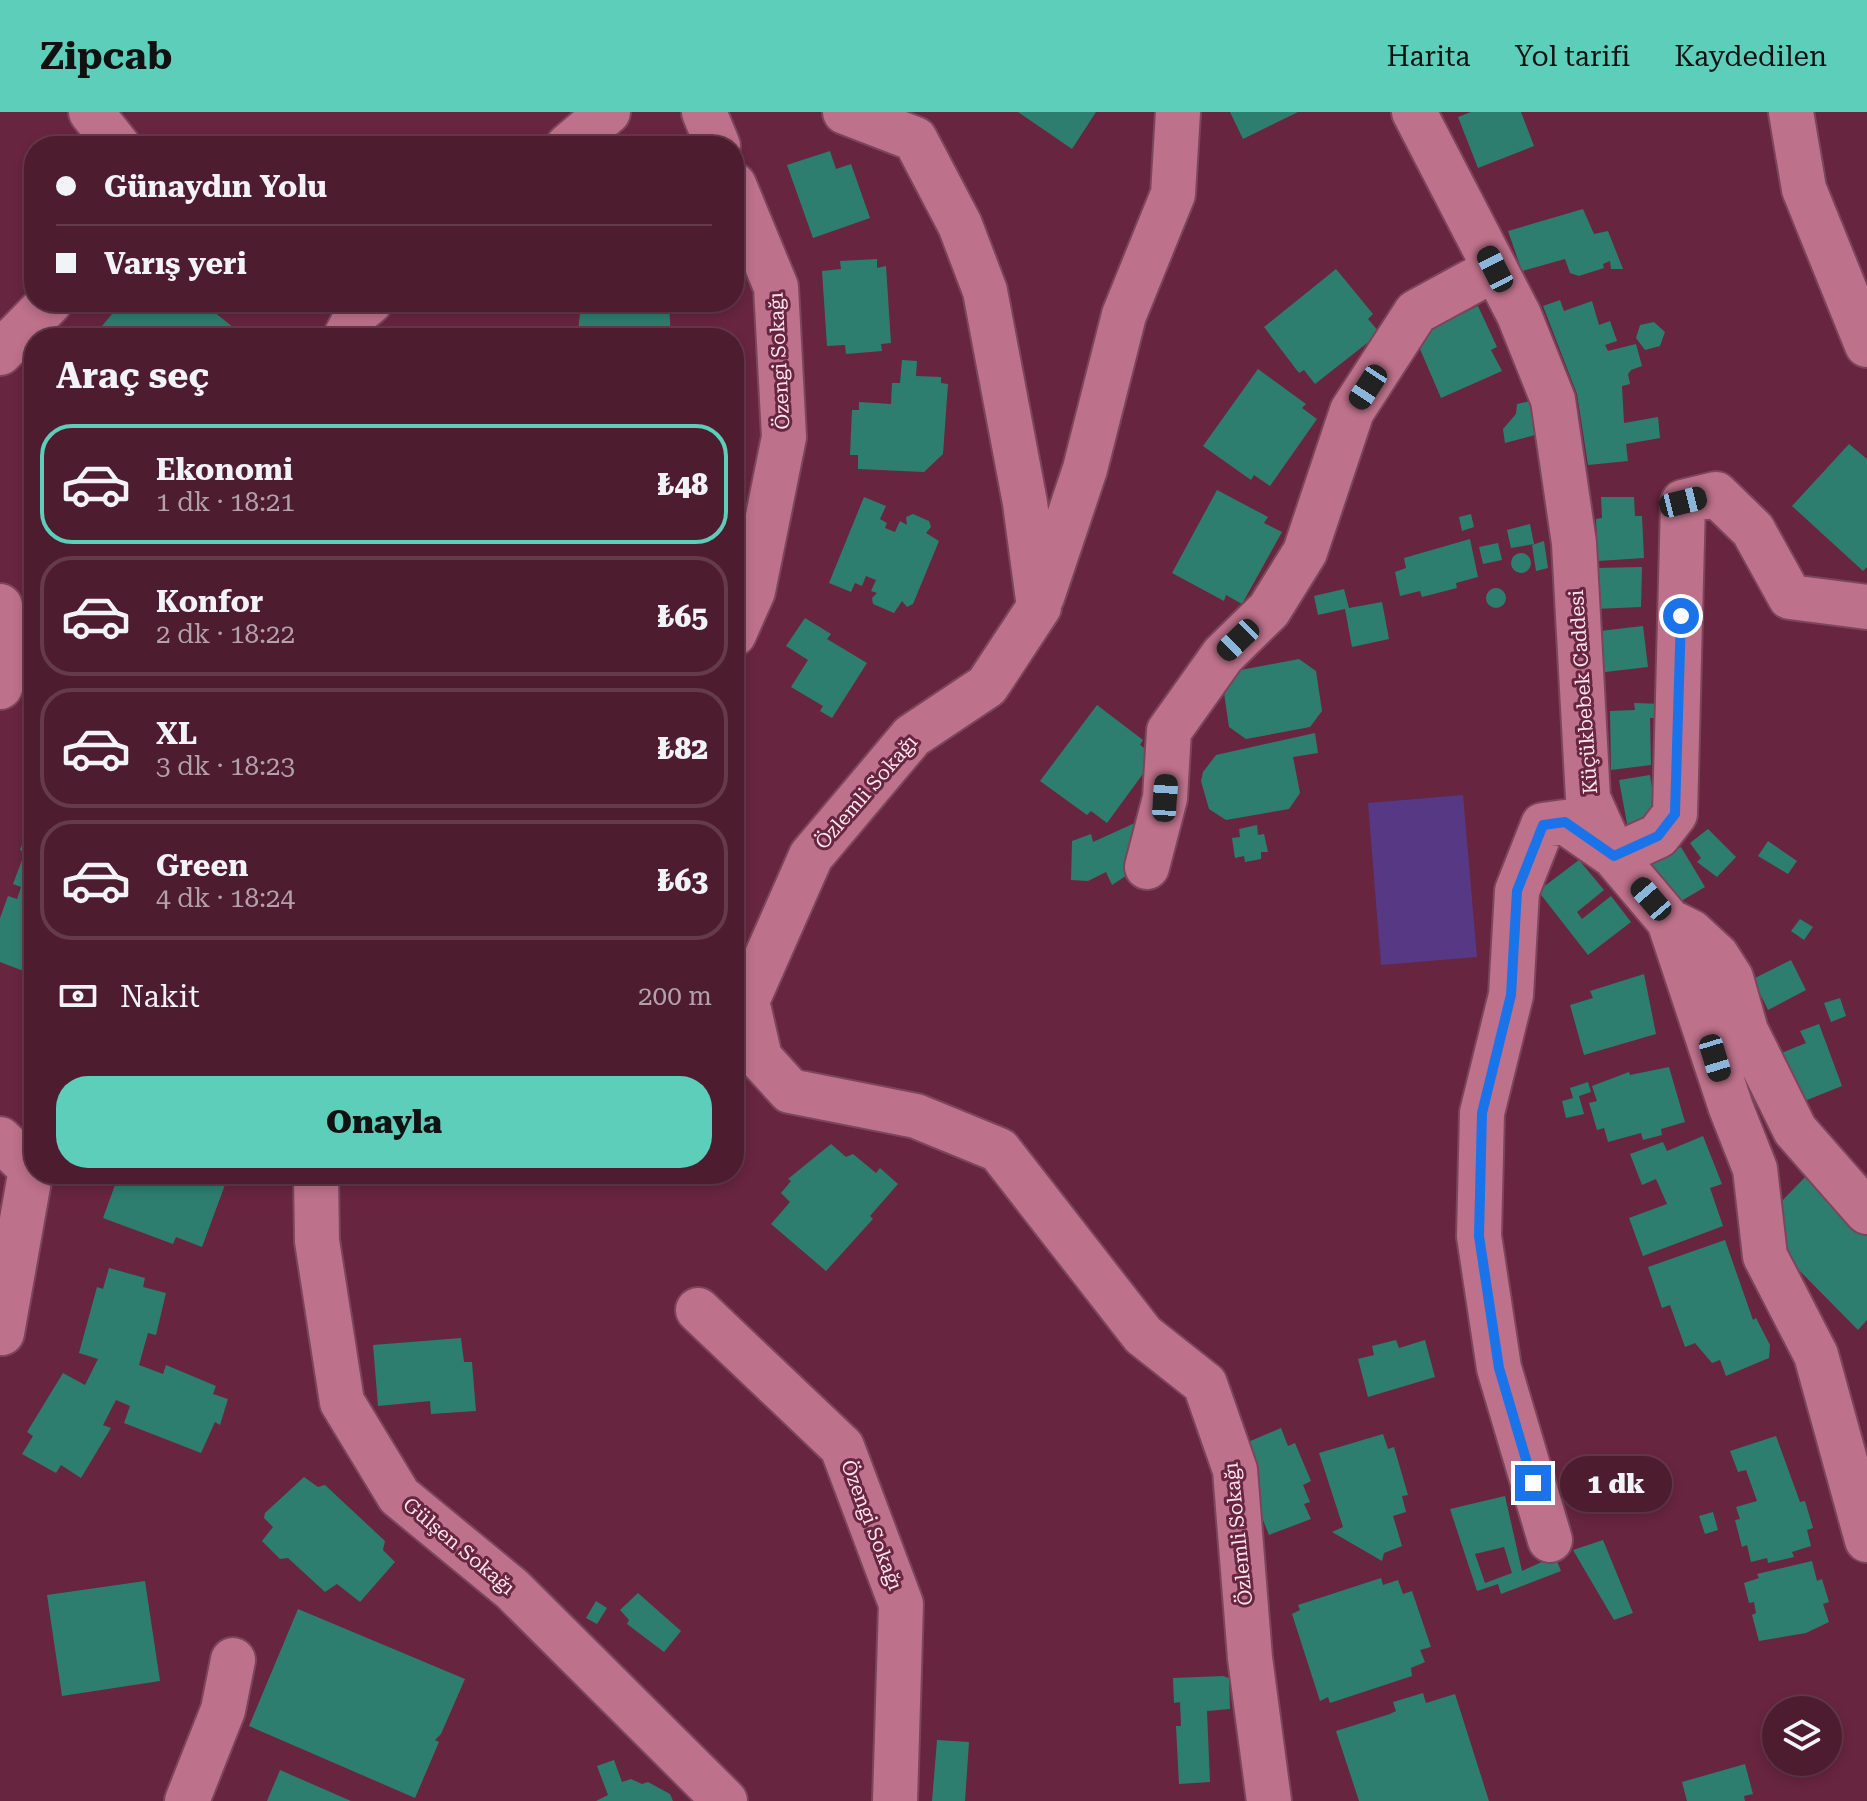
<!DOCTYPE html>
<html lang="tr">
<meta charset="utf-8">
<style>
body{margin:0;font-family:"Roboto Serif",serif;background:#58293b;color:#f1f3f6;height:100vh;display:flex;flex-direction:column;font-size:30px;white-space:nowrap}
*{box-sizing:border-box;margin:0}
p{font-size:26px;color:#b3a1aa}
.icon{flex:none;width:44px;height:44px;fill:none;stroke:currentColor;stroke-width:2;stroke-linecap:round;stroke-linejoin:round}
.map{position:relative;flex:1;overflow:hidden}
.sheet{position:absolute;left:24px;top:216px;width:720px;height:856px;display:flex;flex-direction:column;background:#4e1c2f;border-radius:32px;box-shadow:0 4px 12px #0003,0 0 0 2px #653a4b}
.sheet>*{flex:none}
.hud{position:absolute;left:24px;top:24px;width:720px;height:176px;border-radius:32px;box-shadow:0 4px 12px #0003,0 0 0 2px #653a4b;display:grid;align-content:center;height:176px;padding:0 32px;background:#4e1c2f}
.controls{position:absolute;left:1762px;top:1584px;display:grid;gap:16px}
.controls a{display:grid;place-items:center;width:80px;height:80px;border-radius:50%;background:#4e1c2f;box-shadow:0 4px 12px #0003,0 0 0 2px #653a4b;font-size:40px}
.end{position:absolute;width:36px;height:36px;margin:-18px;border:10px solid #1a73e8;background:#fff;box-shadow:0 0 0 4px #fff}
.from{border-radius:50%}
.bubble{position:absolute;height:56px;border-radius:28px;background:#4e1c2f;box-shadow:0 4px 12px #0003,0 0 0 2px #653a4b;font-size:26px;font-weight:800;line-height:56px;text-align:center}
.car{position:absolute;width:24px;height:48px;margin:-24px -12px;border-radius:10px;box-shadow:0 0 6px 2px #0007;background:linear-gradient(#222 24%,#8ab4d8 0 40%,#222 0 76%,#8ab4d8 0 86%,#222 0)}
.hud b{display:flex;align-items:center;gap:28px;height:76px;font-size:30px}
.hud b+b{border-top:2px solid #653a4b}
.hud i{width:20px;height:20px;background:#f1f3f6}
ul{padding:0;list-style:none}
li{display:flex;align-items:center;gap:24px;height:120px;margin:0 16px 12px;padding:0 16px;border:4px solid #653a4b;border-radius:32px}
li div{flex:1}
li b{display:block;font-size:30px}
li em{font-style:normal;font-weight:800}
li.active{border-color:#5dceb9}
li>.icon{width:72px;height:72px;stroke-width:1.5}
h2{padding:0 32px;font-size:36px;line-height:96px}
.pay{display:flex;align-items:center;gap:20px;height:88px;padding:0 32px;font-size:30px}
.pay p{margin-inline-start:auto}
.action{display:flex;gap:16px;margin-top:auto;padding:16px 32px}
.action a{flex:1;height:92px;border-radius:32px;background:#5dceb9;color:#111;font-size:32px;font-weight:800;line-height:92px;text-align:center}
header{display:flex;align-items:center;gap:48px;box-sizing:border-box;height:112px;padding:0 40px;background:#5dceb9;color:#111}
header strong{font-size:38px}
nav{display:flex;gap:44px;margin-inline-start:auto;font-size:28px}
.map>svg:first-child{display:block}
.green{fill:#573884}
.building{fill:#2e7e70;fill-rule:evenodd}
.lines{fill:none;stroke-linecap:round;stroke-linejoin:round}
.minor-casing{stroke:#7c455c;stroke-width:48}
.minor{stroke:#bd718a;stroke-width:44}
.route{stroke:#1a73e8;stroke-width:10}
.labels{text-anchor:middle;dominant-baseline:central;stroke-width:6;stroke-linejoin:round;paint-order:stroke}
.street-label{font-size:20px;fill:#fee4eb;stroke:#68253f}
</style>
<header>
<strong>Zipcab</strong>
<nav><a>Harita</a><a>Yol tarifi</a><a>Kaydedilen</a></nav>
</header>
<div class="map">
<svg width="1867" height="1689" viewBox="0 0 1867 1689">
<rect width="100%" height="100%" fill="#68253f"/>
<!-- green -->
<path class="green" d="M1463 683 1477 845 1381 853 1368 691Z"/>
<!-- building -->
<path class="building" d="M1018 0H1096L1072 37Z
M1230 0H1298L1243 27Z
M1471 0H1521L1534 34 1478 56 1458 5Z
M830 39 836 57 851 52 870 106 813 126 787 53Z
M1583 97 1594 122 1608 119 1623 157H1611L1610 149 1603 152 1604 156 1579 164 1570 161 1565 147 1522 159 1508 119Z
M877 147V156L886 154 891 231 881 232 882 239 846 242 845 233 827 234 822 159 841 157 840 149Z
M1336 157 1373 202 1368 207 1380 221 1315 272 1304 258 1299 261 1264 215Z
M1560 188 1564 199 1592 189 1599 213 1610 209 1617 229 1605 233 1608 239 1636 232 1642 254 1631 258 1628 262 1630 272 1622 274 1624 311 1658 305 1660 326 1626 332 1628 349 1588 353 1577 282 1543 194Z
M122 190H202L234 216 226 226H92Z
M599 190 669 191 671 226H577L581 194 599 195Z
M1478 194 1497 235 1491 238 1502 259 1441 286 1414 223 1440 201 1453 206Z
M1654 210 1665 220 1660 234 1645 238 1636 226 1640 213Z
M902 248 917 249 916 264 941 265V271L948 272 943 342 924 360 858 357V343H850L852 298H859V290L891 292 892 271H900Z
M1258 257 1306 292 1302 296 1317 307 1270 374 1254 363 1251 368 1203 334Z
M1530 289 1535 323 1505 331 1503 317 1516 302 1517 292Z
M1849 332 1867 347V455L1863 459 1792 394Z
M1217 378 1268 405 1264 411 1282 420 1242 492 1226 483 1224 489 1172 461Z
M864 385 886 394 880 407 887 411 885 416 895 420 900 409 907 413 906 405 913 402 929 409 931 415 926 421 939 429 913 492 907 495 902 489 894 501 873 492 872 486 877 481 871 479 876 468 866 464 862 474 855 471 851 480 829 471Z
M1601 385H1634L1635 404H1642L1644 446 1598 449 1596 407 1602 406Z
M1471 402 1474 415 1462 419 1459 405Z
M1530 412 1534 432 1511 436 1507 418Z
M1470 427 1478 465 1456 471 1457 476 1422 485 1420 479 1400 484 1395 460 1406 456 1404 446Z
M1544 429 1548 456 1536 459 1532 433Z
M1498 431 1502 448 1483 452 1479 435Z
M1511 451a10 10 0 1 1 20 0a10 10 0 1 1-20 0Z
M1642 455 1641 495 1595 497 1596 456Z
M1486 486a10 10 0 1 1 20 0a10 10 0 1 1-20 0Z
M1344 477 1349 496 1382 490 1389 527 1352 535 1345 497 1318 503 1314 484Z
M805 506 831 522 827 527 867 551 832 606 820 599 823 594 791 575 808 548 786 534Z
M1643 514 1648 555 1605 560 1600 519Z
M1299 547 1316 559 1322 599 1310 615 1246 627 1229 615 1223 574 1235 559Z
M1634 591 1664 592V606H1650L1651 653 1611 658 1610 599 1635 598Z
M1097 593 1143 628 1140 633 1156 644 1107 711 1091 699 1087 703 1040 669Z
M1315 621 1318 641 1293 645 1300 681 1289 697 1226 708 1209 697 1201 669 1203 660 1216 643Z
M1650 663 1658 712 1628 717 1619 668Z
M34 700V863L0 850V806L8 784 17 787 21 775 13 772 25 740 20 738Z
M1137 710 1132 760 1112 773 1106 760 1088 769 1071 768 1072 729 1091 722 1093 730Z
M1257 713 1258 723 1264 722 1268 740H1261V747L1245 750 1244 744 1235 746 1232 726 1240 725 1239 717Z
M1708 717 1736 745 1717 765 1697 750 1701 746 1690 731Z
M1768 729 1797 749 1788 762 1758 744Z
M1681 735 1705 775 1671 795 1647 752Z
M1579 748 1604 778 1577 800 1582 807 1611 784 1631 810 1588 843 1538 779Z
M1800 807 1813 815 1804 828 1791 819Z
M1791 848 1806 878 1768 898 1753 867Z
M1644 862 1656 922 1584 943 1570 893 1593 886 1590 879Z
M1840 886 1846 904 1831 910 1824 891Z
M1819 912 1842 974 1797 992 1779 942 1806 931 1800 919Z
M1669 955 1685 1010 1661 1017 1662 1023 1643 1028 1641 1021 1608 1030 1604 1016 1597 1018 1589 991 1597 989 1592 974 1629 960 1630 963Z
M1588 970 1591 980 1579 984 1584 1002 1566 1006 1562 989 1573 986 1570 976Z
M1703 1024 1722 1072 1710 1076 1723 1114 1643 1144 1629 1106 1667 1092 1656 1067 1642 1073 1630 1042 1663 1030 1667 1039Z
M831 1032 846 1045 853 1042 876 1061 880 1056 898 1072 870 1104 873 1107 826 1159 771 1112 790 1090 781 1081 791 1069 788 1067Z
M1809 1061 1867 1118V1208L1858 1218 1784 1143 1778 1093Z
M119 1062H229L202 1135 176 1125 173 1132 103 1106Z
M1725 1128 1753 1208 1756 1206 1770 1233 1769 1246 1726 1264 1720 1248 1712 1251 1695 1231 1685 1235 1670 1193 1662 1196 1648 1155Z
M109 1156 145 1166 143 1175 166 1181 156 1223 148 1221 139 1253 163 1262 166 1253 216 1274 213 1282 228 1287 220 1313 215 1310 201 1341 124 1311 130 1294 116 1288 103 1313 111 1316 81 1366 61 1353 56 1361 22 1342 33 1324 27 1320 63 1261 85 1273 98 1247 79 1241 97 1175 103 1177Z
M461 1226 464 1250H472L476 1299 431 1302 430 1289 378 1294 373 1233Z
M1396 1228 1399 1236 1425 1228 1435 1265 1368 1285 1358 1247 1374 1243 1372 1234Z
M1281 1316 1288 1334 1295 1331 1311 1369 1303 1373 1310 1390 1304 1392 1311 1407 1269 1423 1234 1336Z
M1383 1322 1388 1337 1394 1335 1408 1383 1402 1384 1406 1400 1393 1404 1402 1434 1384 1441 1382 1449 1332 1420 1343 1415 1319 1341Z
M1776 1324 1800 1390 1805 1389 1813 1416 1807 1418 1811 1434 1792 1440 1794 1445 1768 1451 1767 1446 1751 1450 1747 1433 1742 1435 1735 1408 1740 1407 1736 1395 1757 1389 1746 1358 1738 1360 1730 1339Z
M304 1365 318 1375 325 1373 385 1429 383 1438 395 1450 360 1490 337 1472 325 1480 288 1446 280 1447 262 1429 273 1415 264 1406 265 1401Z
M1505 1384 1522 1459 1555 1444 1561 1459 1501 1482 1498 1472 1477 1479 1450 1397ZM1504 1435 1512 1461 1485 1471 1475 1442Z
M1713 1400 1718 1418 1705 1422 1699 1404Z
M1603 1428 1633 1501 1614 1508 1573 1438Z
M1812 1449 1817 1469 1822 1467 1829 1490 1823 1492 1829 1510 1806 1521 1759 1529 1752 1503 1756 1501 1754 1490 1749 1491 1744 1471 1759 1466 1757 1462Z
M1381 1466 1383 1473 1398 1468 1403 1482 1412 1479 1431 1535 1420 1538 1425 1550 1411 1556 1412 1564 1330 1591 1328 1585 1320 1589 1292 1502 1300 1498 1298 1493Z
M145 1469 160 1569 62 1584 47 1483Z
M638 1481 681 1519 664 1540 627 1512 629 1508 620 1498Z
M596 1489 607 1496 597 1512 586 1506Z
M298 1497 465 1567 441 1622 435 1628 439 1630 415 1686 249 1614Z
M1223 1564 1229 1566 1230 1597 1207 1599 1210 1670 1179 1672 1176 1614H1181L1180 1590 1174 1591 1173 1566Z
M1423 1581 1426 1591 1455 1582 1489 1689H1359L1336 1619 1390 1602 1396 1599 1393 1590Z
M937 1628 969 1630 965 1689H932Z
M614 1648 622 1670 631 1667 642 1672 648 1670 670 1682 673 1689H596L608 1683 597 1654Z
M1745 1652 1753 1682 1744 1684 1745 1689H1687L1682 1670Z
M280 1658 351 1689H267Z"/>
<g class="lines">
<defs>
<path id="minor" d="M91 0 118 34
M704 0 718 34
M845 0 915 27 960 113 985 179 1025 391 1039 495 987 574 912 624 811 744 747 889 760 946 790 979 916 1004 999 1038 1143 1223 1205 1272 1235 1358 1250 1546 1269 1689
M1414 0 1519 203 1553 288 1574 431 1588 686 1614 744 1669 809 1691 820 1717 844 1731 866 1746 919 1795 1018 1867 1100
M1791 0 1804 77 1867 233
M568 34 608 0
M734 73 776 175 784 325 753 479 734 522
M345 226 359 199 370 190
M0 241 50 190
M1042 485 1085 357 1124 203 1173 82 1178 0
M0 494 12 547 0 575
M1147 755 1165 686 1169 619 1223 543 1269 498 1305 440 1352 299 1416 200 1495 157
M1669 809 1731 996 1755 1057 1765 1144 1816 1243 1867 1428
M0 1027 31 1057 2 1221
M316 1062 317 1129 342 1290 399 1384 512 1477 725 1689
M698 1198 842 1335 901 1492 895 1689
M1550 1428 1499 1256 1479 1124 1482 1001 1511 883 1517 779 1543 713 1565 710 1614 744 1658 724 1675 702 1683 390 1716 382 1753 418 1790 485 1867 495
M187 1689 223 1598 233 1548"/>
</defs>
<!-- minor casing -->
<use href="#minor" class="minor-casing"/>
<!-- minor -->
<use href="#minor" class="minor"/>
</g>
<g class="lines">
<!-- route -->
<path class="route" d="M1533 1371 1499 1256 1479 1124 1482 1001 1511 883 1517 779 1543 713 1565 710 1614 744 1658 724 1675 702 1681 504"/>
</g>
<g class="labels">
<!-- street labels -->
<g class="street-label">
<text transform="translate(779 249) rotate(-93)">Özengi Sokağı</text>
<text transform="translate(1583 580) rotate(-94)">Küçükbebek Caddesi</text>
<text transform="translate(866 680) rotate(-49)">Özlemli Sokağı</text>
<text transform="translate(872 1413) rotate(69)">Özengi Sokağı</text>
<text transform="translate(1238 1422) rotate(-96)">Özlemli Sokağı</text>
<text transform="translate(459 1434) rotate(40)">Gülşen Sokağı</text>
</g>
</g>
</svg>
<div class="controls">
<a><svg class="icon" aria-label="layers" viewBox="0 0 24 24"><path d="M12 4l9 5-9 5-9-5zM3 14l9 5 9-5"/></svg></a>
</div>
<i class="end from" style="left:1681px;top:504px"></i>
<i class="end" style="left:1533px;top:1371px"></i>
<div class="bubble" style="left:1560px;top:1344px;width:112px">1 dk</div>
<i class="car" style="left:1495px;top:157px;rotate:333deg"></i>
<i class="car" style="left:1368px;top:275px;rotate:213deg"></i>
<i class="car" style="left:1683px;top:390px;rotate:76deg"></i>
<i class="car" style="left:1238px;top:528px;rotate:226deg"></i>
<i class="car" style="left:1165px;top:686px;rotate:4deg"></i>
<i class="car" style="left:1651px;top:787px;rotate:319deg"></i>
<i class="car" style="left:1715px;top:946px;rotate:163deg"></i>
<div class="hud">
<b><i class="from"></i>Günaydın Yolu</b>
<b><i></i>Varış yeri</b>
</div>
<section class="sheet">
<h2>Araç seç</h2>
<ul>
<li class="active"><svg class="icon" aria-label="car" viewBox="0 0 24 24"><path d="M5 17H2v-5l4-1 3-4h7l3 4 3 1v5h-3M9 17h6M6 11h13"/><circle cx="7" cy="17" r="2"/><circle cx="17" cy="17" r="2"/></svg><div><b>Ekonomi</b><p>1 dk · 18:21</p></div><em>₺48</em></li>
<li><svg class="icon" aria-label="car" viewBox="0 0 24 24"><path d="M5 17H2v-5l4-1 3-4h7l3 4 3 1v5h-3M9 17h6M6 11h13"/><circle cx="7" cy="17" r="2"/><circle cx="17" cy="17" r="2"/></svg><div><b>Konfor</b><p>2 dk · 18:22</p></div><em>₺65</em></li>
<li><svg class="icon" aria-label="car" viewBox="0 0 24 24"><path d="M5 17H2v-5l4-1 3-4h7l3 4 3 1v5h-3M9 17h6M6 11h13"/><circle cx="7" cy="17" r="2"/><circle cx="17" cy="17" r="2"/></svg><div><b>XL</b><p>3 dk · 18:23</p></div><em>₺82</em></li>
<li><svg class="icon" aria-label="car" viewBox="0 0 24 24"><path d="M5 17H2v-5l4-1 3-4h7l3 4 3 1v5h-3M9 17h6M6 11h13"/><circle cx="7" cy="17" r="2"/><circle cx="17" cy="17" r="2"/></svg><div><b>Green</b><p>4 dk · 18:24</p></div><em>₺63</em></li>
</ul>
<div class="pay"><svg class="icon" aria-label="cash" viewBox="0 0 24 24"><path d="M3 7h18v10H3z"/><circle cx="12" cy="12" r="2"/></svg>Nakit<p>200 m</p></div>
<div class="action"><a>Onayla</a></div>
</section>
</div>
